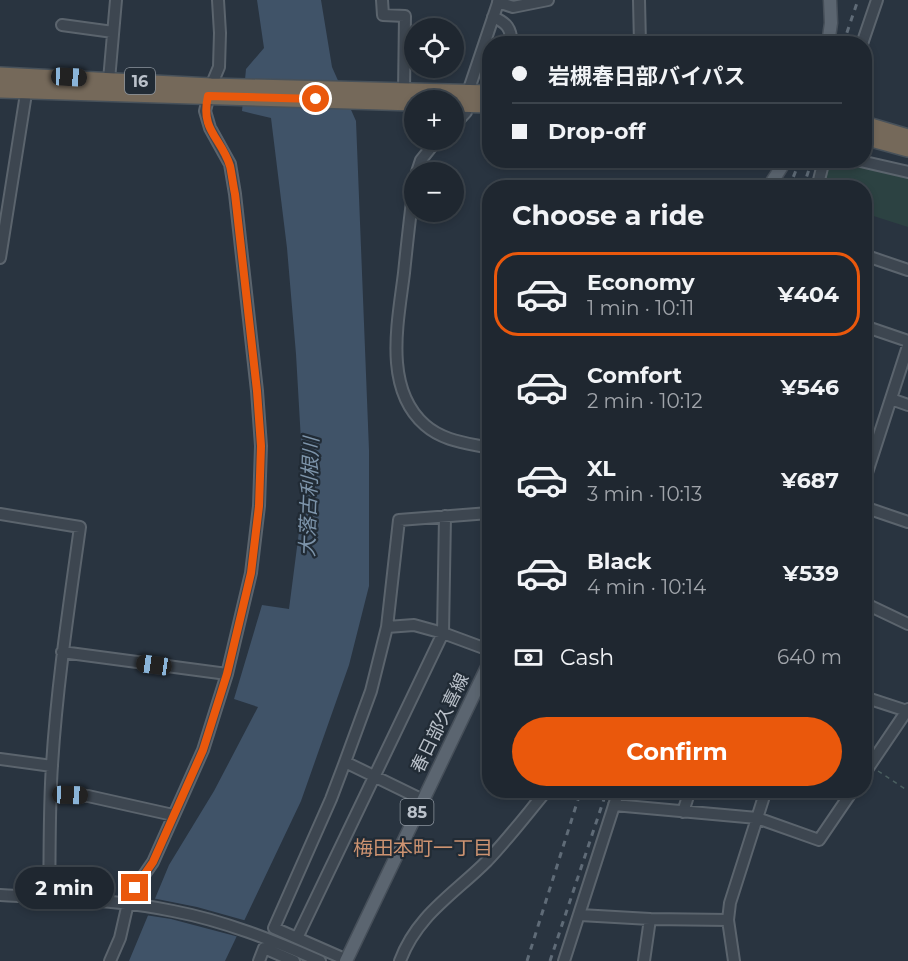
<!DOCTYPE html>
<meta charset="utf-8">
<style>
body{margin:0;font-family:Montserrat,"Noto Sans JP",sans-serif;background:#272f38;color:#f1f3f6;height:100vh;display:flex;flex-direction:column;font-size:22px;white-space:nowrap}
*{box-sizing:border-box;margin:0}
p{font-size:20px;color:#a1a5ab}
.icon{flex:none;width:33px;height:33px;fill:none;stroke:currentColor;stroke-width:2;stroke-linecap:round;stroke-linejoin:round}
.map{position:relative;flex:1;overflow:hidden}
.drawer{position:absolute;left:482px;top:180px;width:390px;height:618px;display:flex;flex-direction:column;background:#1f2730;border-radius:24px;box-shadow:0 3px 9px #0003,0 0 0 2px #3c444c}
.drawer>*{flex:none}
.guide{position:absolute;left:482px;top:36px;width:390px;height:132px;border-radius:24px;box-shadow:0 3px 9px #0003,0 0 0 2px #3c444c;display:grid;align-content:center;height:132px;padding:0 30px;background:#1f2730}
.fabs{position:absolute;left:404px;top:18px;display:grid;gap:12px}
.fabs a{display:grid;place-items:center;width:60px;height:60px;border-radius:50%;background:#1f2730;box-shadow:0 3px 9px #0003,0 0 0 2px #3c444c;font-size:30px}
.end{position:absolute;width:27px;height:27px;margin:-14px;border:8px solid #ea580c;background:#fff;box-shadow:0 0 0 3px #fff}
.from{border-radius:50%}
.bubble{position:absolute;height:42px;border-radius:21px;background:#1f2730;box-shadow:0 3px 9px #0003,0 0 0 2px #3c444c;font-size:20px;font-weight:700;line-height:42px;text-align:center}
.car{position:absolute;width:18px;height:36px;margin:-18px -9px;border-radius:8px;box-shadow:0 0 4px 2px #0007;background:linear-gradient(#222 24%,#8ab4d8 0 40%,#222 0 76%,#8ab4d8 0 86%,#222 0)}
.guide b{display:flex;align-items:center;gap:21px;height:57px;font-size:22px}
.guide b+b{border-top:2px solid #3c444c}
.guide i{width:15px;height:15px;background:#f1f3f6}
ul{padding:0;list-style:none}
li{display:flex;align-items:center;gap:18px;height:84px;margin:0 12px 9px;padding:0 18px;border:3px solid transparent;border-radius:24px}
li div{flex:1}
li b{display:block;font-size:22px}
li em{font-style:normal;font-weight:700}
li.on{border-color:#ea580c}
li>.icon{width:54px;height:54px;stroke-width:1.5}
h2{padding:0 30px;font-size:27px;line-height:72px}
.pay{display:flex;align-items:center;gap:15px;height:66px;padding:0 30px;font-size:22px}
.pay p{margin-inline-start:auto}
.cta{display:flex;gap:12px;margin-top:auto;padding:12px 30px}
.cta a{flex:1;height:69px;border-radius:36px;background:#ea580c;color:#fff;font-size:24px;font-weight:700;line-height:69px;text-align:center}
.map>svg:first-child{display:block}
.green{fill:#2c4242}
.water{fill:#405368}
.pier{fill:#293440}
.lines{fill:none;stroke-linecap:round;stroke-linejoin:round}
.minor-casing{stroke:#5b646d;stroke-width:14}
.major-casing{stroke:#464f59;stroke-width:15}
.highway-casing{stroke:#47515a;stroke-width:18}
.path{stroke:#4b5f60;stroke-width:1.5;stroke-dasharray:4.5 4.5;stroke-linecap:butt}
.minor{stroke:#3d4650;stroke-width:10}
.major{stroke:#5b6570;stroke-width:12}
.highway{stroke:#75695a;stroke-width:15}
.rail{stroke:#5f6b77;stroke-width:3;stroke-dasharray:6 6;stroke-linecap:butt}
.route{stroke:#ea580c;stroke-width:8}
.labels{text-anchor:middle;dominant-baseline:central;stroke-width:4.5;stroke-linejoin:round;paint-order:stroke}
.shield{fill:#212b35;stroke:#8c949d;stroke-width:1.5}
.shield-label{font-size:16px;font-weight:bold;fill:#bac1ca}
.street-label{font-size:18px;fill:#bac1ca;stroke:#212b35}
.water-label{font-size:20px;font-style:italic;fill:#7d94aa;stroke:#212b35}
.neighbourhood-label{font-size:20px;fill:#cd9371;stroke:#212b35}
</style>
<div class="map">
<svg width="908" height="961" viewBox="0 0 908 961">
<rect width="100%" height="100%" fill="#293440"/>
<!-- green -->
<path class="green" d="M834 161 908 178V227L864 213V188L824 187 829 163Z"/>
<!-- water -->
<path class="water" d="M257 0H321L332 67 356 121 369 450V586L349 665 301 801 225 961H129L169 865 214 791 258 707 234 699 262 605 289 609 304 493 296 354 287 248 271 118 242 111 246 69 264 48Z"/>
<!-- pier -->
<path class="pier" d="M152 898 197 907 247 921 239 937 171 919 145 915Z"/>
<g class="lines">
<defs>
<path id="minor" d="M382 0 383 15 405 16 404 91
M639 0 640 44
M498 2 513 7 548 0
M493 17C507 23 511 28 512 44
M62 25 113 32
M862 44 877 0
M109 80 116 0
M453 126 466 112 468 92 499 0
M856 160 908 172
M417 172 421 160 437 140
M414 187C410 215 407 244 404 273 398 322 383 388 425 425 443 441 467 443 489 448
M817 188 824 160
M864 255 908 270
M0 258 25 100
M864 326 908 341
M891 399 908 405
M864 482 908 346
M864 507 908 522
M0 514 80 527C69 606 57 685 52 765 49 809 50 854 49 898
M864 603 908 624
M387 627 399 520 489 513
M62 652 227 674
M864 697 907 711
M0 759 52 766
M345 762 331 799 274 928 347 960
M864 774 908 709
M51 795 88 796 173 815
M423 800 345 762 371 691 387 627 414 625 443 633 489 650
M614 805 757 818 819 840 853 790
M683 812 690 790
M0 895C58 899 117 899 173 911 225 921 272 940 320 961
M580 915 650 919 728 920
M297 938 443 633 445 516
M110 961 120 938 128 903 135 888 153 862 203 750 227 674 251 573 259 506 261 446 257 391 235 194 230 164 210 128 205 111 211 86 219 67 220 33 218 0
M259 961 264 948 294 961
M400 961C417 915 454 894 487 861 508 839 527 814 547 790
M564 961 619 790
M644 961 650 919
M734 961 728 920 730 903 766 790"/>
<path id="major" d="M828 44 831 23 830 0
M768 188 786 160
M346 961 489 663"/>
<path id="highway" d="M0 75 211 86 489 93
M0 90 414 103
M453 104 489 105
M864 124 908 137
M864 137 908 149"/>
</defs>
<!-- minor casing -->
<use href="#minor" class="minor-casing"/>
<!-- major casing -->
<use href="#major" class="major-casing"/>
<!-- highway casing -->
<use href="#highway" class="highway-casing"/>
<!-- path -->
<path class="path" d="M878 771 908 791"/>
<!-- minor -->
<use href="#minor" class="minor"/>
<!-- major -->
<use href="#major" class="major"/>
<!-- highway -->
<use href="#highway" class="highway"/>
<!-- rail -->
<path class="rail" d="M843 44 858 0
M789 188 800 160
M803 188 812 160
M527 961 581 790
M550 961 607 790"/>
</g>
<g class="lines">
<!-- route -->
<path class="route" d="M135 888 153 862 203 750 227 674 251 573 259 506 261 446 257 391 235 194C233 185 232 175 230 166 221 137 200 131 208 96L316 99"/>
</g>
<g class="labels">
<!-- shield labels -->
<g class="shield">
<rect x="125" y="68" width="30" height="26" rx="4.5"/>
<rect x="400.5" y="799" width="33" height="26" rx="4.5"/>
</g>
<g class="shield-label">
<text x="140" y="81">16</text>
<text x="417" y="812">85</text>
</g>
<!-- street labels -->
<g class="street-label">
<text transform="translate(440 723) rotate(-64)">春日部久喜線</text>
</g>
<!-- water labels -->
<g class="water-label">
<text transform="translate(309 497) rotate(-88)">大落古利根川</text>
</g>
<!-- neighbourhood labels -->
<g class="neighbourhood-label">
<text x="423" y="848">梅田本町一丁目</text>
</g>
</g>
</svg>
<div class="fabs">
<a><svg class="icon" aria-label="locate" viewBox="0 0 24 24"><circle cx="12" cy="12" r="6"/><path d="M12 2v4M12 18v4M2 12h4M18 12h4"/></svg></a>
<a>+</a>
<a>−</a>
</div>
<i class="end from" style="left:316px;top:99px"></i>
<i class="end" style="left:135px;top:888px"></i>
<div class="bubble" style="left:15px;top:867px;width:99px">2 min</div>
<i class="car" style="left:69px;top:77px;rotate:93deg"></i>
<i class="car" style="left:154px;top:665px;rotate:278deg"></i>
<i class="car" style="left:70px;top:795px;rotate:92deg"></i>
<div class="guide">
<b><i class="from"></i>岩槻春日部バイパス</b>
<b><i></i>Drop-off</b>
</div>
<section class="drawer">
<h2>Choose a ride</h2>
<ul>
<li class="on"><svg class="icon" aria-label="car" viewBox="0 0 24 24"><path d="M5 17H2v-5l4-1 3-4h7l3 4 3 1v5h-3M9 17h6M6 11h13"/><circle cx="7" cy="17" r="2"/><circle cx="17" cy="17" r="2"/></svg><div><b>Economy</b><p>1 min · 10:11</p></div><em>¥404</em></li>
<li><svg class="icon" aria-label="car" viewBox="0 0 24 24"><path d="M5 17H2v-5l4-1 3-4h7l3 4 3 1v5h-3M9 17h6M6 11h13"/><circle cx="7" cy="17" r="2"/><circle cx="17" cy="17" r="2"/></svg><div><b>Comfort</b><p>2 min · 10:12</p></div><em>¥546</em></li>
<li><svg class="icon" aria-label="car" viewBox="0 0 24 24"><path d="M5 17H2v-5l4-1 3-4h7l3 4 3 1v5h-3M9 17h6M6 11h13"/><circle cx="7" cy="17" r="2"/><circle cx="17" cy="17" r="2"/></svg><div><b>XL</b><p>3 min · 10:13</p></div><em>¥687</em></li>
<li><svg class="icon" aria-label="car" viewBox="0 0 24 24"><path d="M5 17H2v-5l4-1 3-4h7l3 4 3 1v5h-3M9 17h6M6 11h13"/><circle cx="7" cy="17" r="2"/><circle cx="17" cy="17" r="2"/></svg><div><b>Black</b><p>4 min · 10:14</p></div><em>¥539</em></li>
</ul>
<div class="pay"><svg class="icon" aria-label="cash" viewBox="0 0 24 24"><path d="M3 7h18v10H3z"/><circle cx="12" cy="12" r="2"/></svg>Cash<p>640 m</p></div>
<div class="cta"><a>Confirm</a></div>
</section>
</div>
